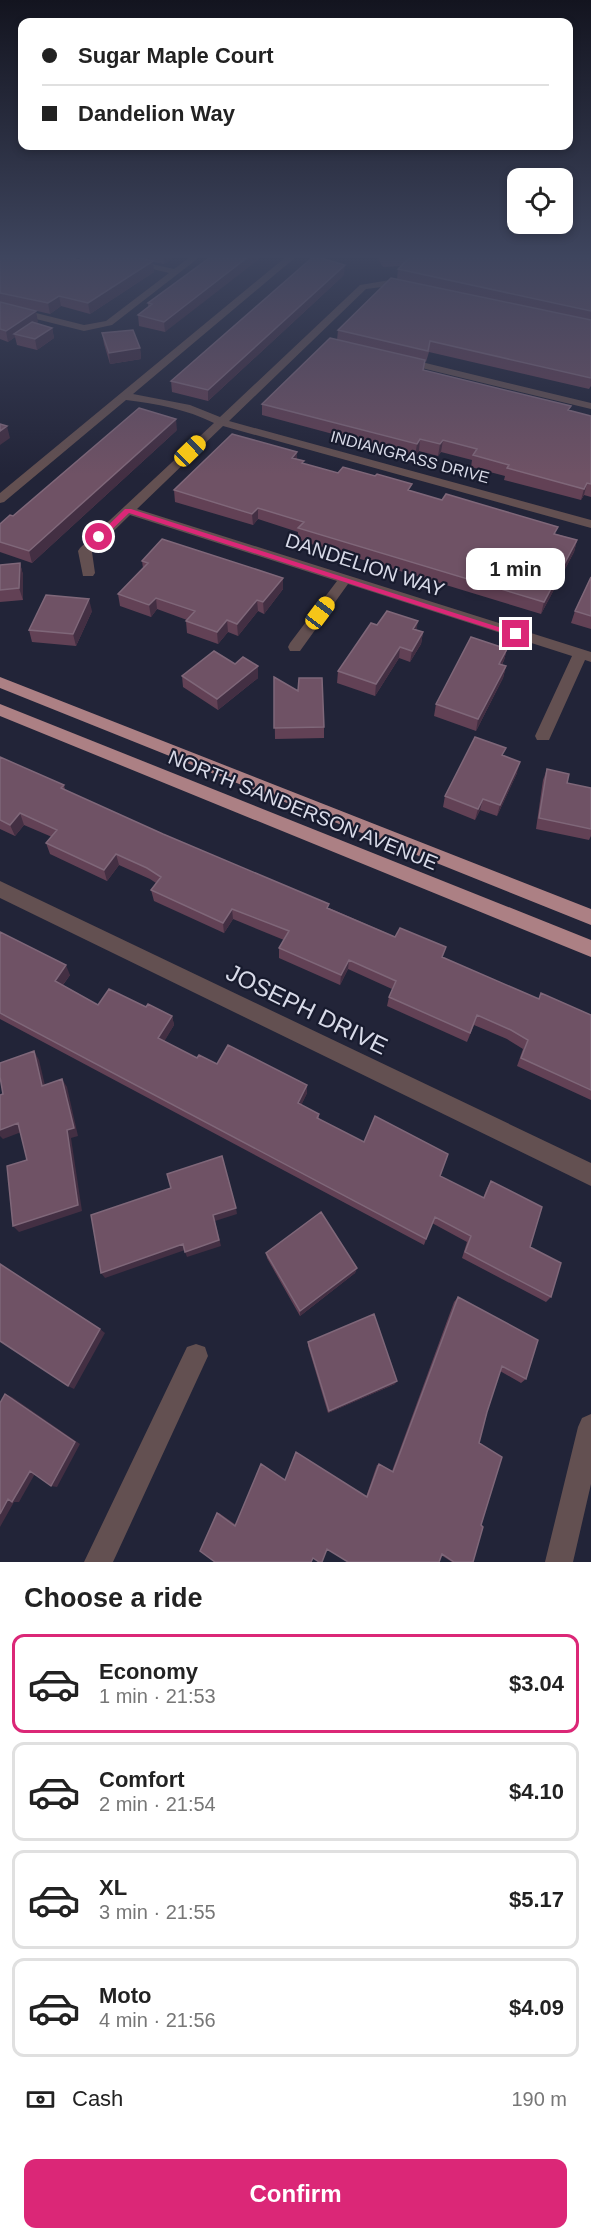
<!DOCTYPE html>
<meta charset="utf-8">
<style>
body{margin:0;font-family:Helvetica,sans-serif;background:#f2f2f2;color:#222;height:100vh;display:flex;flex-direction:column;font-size:22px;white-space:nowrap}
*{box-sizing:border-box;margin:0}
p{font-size:20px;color:#767676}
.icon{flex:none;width:33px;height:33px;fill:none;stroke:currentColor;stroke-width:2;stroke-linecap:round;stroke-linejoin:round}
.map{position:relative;height:1562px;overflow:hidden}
.details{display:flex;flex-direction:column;background:#fff;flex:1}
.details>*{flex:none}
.guide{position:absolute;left:18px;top:18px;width:555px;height:132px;border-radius:12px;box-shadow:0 3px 9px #0003;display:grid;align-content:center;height:132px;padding:0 24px;background:#fff}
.controls{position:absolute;left:507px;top:168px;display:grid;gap:12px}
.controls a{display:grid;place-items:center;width:66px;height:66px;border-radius:12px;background:#fff;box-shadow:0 3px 9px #0003;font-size:30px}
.end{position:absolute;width:27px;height:27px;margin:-14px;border:8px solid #db2777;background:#fff;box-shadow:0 0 0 3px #fff}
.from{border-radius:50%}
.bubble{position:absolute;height:42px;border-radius:12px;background:#fff;box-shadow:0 3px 9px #0003;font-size:20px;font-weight:700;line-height:42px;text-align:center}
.car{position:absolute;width:18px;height:36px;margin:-18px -9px;border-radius:8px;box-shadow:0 0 4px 2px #0007;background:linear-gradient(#f5c518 24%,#345 0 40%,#f5c518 0 76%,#345 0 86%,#f5c518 0)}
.guide b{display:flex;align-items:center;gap:21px;height:57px;font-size:22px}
.guide b+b{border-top:2px solid #e0e0e0}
.guide i{width:15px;height:15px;background:#222}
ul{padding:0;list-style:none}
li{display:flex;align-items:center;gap:18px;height:99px;margin:0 12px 9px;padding:0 12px;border:3px solid #e0e0e0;border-radius:12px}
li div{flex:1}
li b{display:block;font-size:22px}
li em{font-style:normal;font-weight:700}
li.on{border-color:#db2777}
li>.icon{width:54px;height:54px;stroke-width:1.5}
h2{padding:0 24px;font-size:27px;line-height:72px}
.pay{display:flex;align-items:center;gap:15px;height:66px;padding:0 24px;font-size:22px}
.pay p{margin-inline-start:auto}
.action{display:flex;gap:12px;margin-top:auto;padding:12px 24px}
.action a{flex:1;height:69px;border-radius:12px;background:#db2777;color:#fff;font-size:24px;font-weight:700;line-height:69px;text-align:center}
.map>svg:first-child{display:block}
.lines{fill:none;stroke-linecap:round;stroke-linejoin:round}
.minor{fill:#635051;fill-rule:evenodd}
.trunk{fill:#ac8084;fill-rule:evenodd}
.wall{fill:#624155}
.shaded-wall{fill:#432f43}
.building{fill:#6f5265;stroke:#7f6779;stroke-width:1.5}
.route{fill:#db2777}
.labels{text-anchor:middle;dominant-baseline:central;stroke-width:4.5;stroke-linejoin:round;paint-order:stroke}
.far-street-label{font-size:16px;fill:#d8dae8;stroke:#181b2e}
.street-label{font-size:20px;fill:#d8dae8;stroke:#181b2e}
.near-street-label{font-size:24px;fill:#d8dae8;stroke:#181b2e}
</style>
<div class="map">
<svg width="591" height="1562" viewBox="0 0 591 1562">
<rect width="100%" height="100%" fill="#222438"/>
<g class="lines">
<!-- minor -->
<path class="minor" d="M99 256H116L174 269 191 256H201L112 325 84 331 0 310V304L84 325 106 321 169 273Z
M287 256H297L133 394 190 405 220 417 360 285 390 280 409 284 411 286 406 289 390 286 366 289 229 421 591 520V528L223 426 137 509 591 652V662L585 660 549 740H537L535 736 572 656 348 584 300 651H290L288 647 290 643 337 581 130 515 92 552 95 573 93 576H83L78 551 80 548 214 423C186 409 157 404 126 400L4 502 0 503V493Z
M405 358 591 403V409L401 363 400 361Z
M0 881 591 1163V1186L0 898Z
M196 1344 205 1347 208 1356 113 1562H84L187 1347Z
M591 1414V1484L573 1562H545L578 1427 582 1418Z"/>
<!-- trunk -->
<path class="trunk" d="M0 677 591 909V925L0 688Z
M0 704 591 940V957L0 716Z"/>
</g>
<!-- wall -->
<path class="wall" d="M0 256 79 260 85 256H176L164 264 153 262 154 272 90 314 61 306 50 314 20 307 38 322 36 323 52 328 54 338 37 350 17 345 15 337 8 342 0 339Z
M212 256 165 332 139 326 138 315 148 307V303Z
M376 256H591V386L589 389 429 352 426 362 425 361 424 371 591 416V497L584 495 581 500 504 480 505 476 471 467 472 460 441 452 438 456 419 451 415 456 262 415V404L337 340 338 330 397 279 398 269 401 266 383 267Z
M344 275 208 401 172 392 171 381Z
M102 333 140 348 141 359 110 364 104 344Z
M177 430 32 563 0 552V524L13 516Z
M297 459 304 464 338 473 411 491 577 540 574 552 541 614 298 540V532L258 519 253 525 175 502 174 490Z
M142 561 283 578V589L264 614 258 611 238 636 228 632 218 644 187 633 186 621 187 620 157 609 151 617 120 606 118 594 143 568Z
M20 563 23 575V600L0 602V565Z
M591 577V629L571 623 575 611Z
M92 611 76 646 32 642 29 630Z
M377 625 417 630 423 632 421 644 410 662 399 658 375 696 337 683 338 671Z
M507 649 504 660 502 665 506 666 503 678 476 731 434 716 436 704Z
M182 676 258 678 218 710 183 687Z
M274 677 324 727V738L275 739Z
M504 756 517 773 497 816 480 810 475 820 443 807 445 796Z
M0 757 64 785 65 790 329 908 539 999 541 993 591 1015V1100L517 1066 523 1049 507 1039 474 1025 467 1042 387 1006 389 997 392 989 348 969 340 985 279 958V948L284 940 233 919 224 933 154 901 151 890 156 883 150 879 119 865 107 881 50 854 46 843 52 837 24 825 15 836 0 829Z
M547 769 567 783 591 788V836L589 840 536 829 543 780Z
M0 932 70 975 63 985 98 1005 146 1007 172 1016 174 1025 164 1041 197 1058 307 1093 301 1105 319 1114V1119L364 1142 440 1176 483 1198 487 1188 491 1181 530 1247 551 1297 546 1302 462 1258 467 1242 432 1223 424 1245 0 1019Z
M266 1253 357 1268 355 1273 300 1316 267 1258Z
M458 1297 526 1379 521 1383 500 1371 487 1412 479 1443 481 1525 473 1562H452L441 1555 327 1549 313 1558 215 1562 217 1513H219L236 1525 285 1480 366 1497 377 1465 379 1464 392 1471 454 1302Z
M308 1342 395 1384 328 1413 308 1346Z"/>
<!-- shaded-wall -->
<path class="shaded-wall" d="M163 256H176L164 264Z
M249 256H263L165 332 164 322Z
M153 261 154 272 90 314 88 303Z
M345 265 344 275 208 401V390Z
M59 296 61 306 50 314 48 303Z
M36 311 38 322 19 335 14 334 15 337 8 342 6 331Z
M52 328 54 338 37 350 35 339Z
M140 348 141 359 110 364 109 353Z
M176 419 177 430 32 563 29 551Z
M7 426 10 438 0 445V431Z
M420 439 419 451 415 456 417 444Z
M443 440 441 452 438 456 440 444Z
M297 452V464L292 458Z
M587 483 584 495 581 500 584 489Z
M258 508V519L253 525 252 514Z
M577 540 574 552 541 614 544 602Z
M20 563 23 575V600L19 588Z
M283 578V589L264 614 263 602Z
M156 598 157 609 151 617 149 605Z
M89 599 92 611 76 646 73 634Z
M257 600 258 611 238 636 237 624Z
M227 620 228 632 218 644 217 632Z
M418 621 416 633 413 629Z
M423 632 421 644 410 662 412 651Z
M400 647 399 658 375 696 376 684Z
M507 649 504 660 496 675 499 664Z
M258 666V678L218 710 217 699Z
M506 666 503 678 476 731 478 719Z
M520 762 517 773 497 816 500 805Z
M483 799 480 810 475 820 478 809Z
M20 813 24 825 15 836 10 825Z
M116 854 119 865 107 881 104 870Z
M232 909 233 919 224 933 223 923Z
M349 960 348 969 340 985 341 975Z
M66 965 70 975 59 990 55 981Z
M172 1016 174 1025 161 1047 158 1038Z
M34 1051 39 1060 47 1094 42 1086Z
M62 1079 67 1087 78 1136 71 1138 82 1211 19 1232 13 1226 67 1130Z
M307 1085V1093L298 1112V1103Z
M18 1123 24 1131 3 1139 0 1136V1130Z
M236 1208 237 1214 215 1221 221 1246 187 1257 185 1252 213 1215Z
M183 1244 185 1250 105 1278 101 1273Z
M357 1268 355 1273 300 1316V1311Z
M100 1329 105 1333 74 1389 68 1386Z
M397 1381 395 1384 328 1413 329 1411Z
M5 1394 12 1397 80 1444 57 1487 51 1486Z
M30 1471 36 1472 19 1502H14L0 1527V1514L8 1499Z"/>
<!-- building -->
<path class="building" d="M0 256H61L79 260 85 256H131L153 261 88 303 59 296 48 303 0 293Z
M212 256H249L164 322 138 315 152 304 148 303Z
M314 256 345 265 208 390 171 381Z
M411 256H591V311L398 269Z
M391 278 591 320V378L430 341 428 351 338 330Z
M0 302 36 311 6 331 0 329Z
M32 322 52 328 35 339 14 334Z
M133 330 140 348 109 353 102 333Z
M330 338 425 360 423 370 571 406 568 410 591 416V484L587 483 584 489 507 468 509 465 473 455 477 449 443 440 440 444 420 439 417 444 262 404Z
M139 408 176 419 29 551 0 542V524L10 515 13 516Z
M0 424 7 426 0 431Z
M232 434 297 452 292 458 304 461 302 463 338 473 343 467 375 476 377 474 412 484 408 490 442 500 446 494 558 527 554 534 577 540 544 602 298 528 304 522 258 508 252 514 174 490Z
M162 539 283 578 263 602 257 600 237 624 227 620 217 632 186 621 195 611 156 598 149 605 118 594 148 563 142 561Z
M20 563 19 588 0 590V565Z
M591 577V616L575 611Z
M46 595 89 599 73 634 29 630Z
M387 611 418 621 413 629 423 632 412 651 400 647 376 684 338 671 371 623 377 625Z
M471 637 507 649 499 664 506 666 478 719 436 704Z
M214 651 235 664 243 657 258 666 217 699 182 676Z
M274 677 298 691 299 678H322L324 727 274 728Z
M475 737 506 748 502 755 520 762 500 805 483 799 478 809 445 796Z
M0 757 64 785 61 788 163 834 329 904 327 908 395 937 400 928 446 947 442 957 539 999 541 993 591 1015V1090L521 1058 528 1040 511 1030 477 1015 470 1033 389 997 396 981 349 960 341 975 279 948 289 931 232 909 223 923 151 890 161 877 147 868 116 854 104 870 46 843 57 830 20 813 10 825 0 820Z
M547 769 569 774 567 783 591 788V829L539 818Z
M0 932 66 965 55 981 98 1005 109 989 146 1007 148 1004 172 1016 158 1038 197 1058 199 1055 217 1064 228 1045 307 1085 298 1103 319 1114 317 1118 364 1142 375 1116 448 1154 440 1176 484 1198 491 1181 542 1207 530 1247 561 1263 551 1297 465 1252 471 1236 435 1217 426 1239 0 1013Z
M34 1051 42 1086 62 1079 74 1128 67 1130 78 1205 13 1226 7 1166 27 1160 18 1123 0 1130V1095L3 1094 0 1077V1063Z
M222 1156 236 1208 213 1215 219 1240 185 1252 183 1244 101 1273 91 1215 171 1188 167 1174Z
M321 1212 357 1268 300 1311 266 1253Z
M0 1264 100 1329 68 1386 0 1341Z
M458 1297 538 1340 526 1379 502 1366 487 1412 479 1443 502 1457 481 1525 483 1527 473 1562H454L442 1554 439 1562H348L327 1549 322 1562H319L313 1558 311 1562H215L200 1551 217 1513 235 1526 261 1464 285 1480 296 1452 367 1497 379 1464 393 1472Z
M374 1314 397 1381 329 1411 308 1342Z
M5 1394 75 1442 51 1486 30 1471 12 1502 8 1499 0 1514V1403Z"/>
<!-- sky -->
<linearGradient id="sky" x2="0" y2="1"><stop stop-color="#13141f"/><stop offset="0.54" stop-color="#3e455e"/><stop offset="1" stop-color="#3e455e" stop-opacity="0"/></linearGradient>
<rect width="591" height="475" fill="url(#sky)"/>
<!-- route -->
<path class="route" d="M125 509H131L520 634 513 636 129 513 102 539H97V536Z"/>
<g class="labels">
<!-- far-street labels -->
<g class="far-street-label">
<text transform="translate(410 457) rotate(15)">INDIANGRASS DRIVE</text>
</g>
<!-- street labels -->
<g class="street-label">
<text transform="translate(365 565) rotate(18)">DANDELION WAY</text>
<text transform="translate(303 810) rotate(22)">NORTH SANDERSON AVENUE</text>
</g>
<!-- near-street labels -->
<g class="near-street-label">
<text transform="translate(307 1009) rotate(26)">JOSEPH DRIVE</text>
</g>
</g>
</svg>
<div class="controls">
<a><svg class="icon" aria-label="locate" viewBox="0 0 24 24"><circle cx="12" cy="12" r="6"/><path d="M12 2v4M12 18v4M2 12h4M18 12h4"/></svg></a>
</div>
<i class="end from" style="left:99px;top:537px"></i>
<i class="end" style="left:516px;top:634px"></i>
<div class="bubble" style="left:466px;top:548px;width:99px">1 min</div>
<i class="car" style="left:190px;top:451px;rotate:46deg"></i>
<i class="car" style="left:320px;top:613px;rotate:37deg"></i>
<div class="guide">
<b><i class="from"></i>Sugar Maple Court</b>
<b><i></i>Dandelion Way</b>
</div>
</div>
<section class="details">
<h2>Choose a ride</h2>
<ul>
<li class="on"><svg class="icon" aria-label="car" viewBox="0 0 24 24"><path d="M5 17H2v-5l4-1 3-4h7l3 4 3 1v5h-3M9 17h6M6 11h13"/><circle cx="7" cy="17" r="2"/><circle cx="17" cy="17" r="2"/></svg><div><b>Economy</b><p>1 min · 21:53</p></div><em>$3.04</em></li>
<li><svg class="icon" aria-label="car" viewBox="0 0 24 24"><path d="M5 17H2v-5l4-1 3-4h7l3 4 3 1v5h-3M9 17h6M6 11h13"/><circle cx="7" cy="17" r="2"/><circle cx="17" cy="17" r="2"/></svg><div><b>Comfort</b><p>2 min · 21:54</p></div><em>$4.10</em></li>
<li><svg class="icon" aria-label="car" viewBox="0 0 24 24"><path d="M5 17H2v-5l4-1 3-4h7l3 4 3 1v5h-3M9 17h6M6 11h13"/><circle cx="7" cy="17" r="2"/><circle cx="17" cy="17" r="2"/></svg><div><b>XL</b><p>3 min · 21:55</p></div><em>$5.17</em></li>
<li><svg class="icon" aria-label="car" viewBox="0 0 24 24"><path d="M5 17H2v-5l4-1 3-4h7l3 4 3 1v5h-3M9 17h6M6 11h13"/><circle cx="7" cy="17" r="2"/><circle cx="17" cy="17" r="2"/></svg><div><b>Moto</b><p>4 min · 21:56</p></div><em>$4.09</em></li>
</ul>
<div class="pay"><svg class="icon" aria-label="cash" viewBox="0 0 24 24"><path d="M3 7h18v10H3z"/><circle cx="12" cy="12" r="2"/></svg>Cash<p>190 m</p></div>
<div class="action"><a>Confirm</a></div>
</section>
